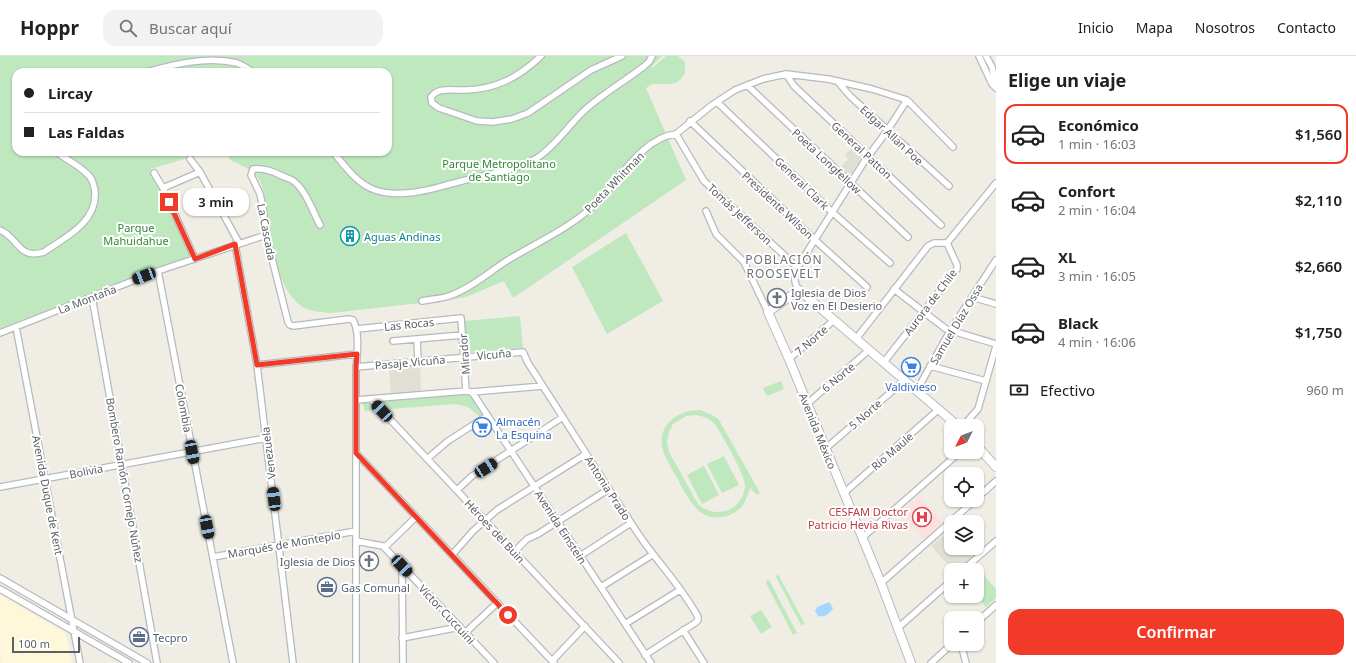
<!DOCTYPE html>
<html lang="es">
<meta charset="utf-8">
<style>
body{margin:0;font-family:"Noto Sans",sans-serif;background:#f2f2f2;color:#202124;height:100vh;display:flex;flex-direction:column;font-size:15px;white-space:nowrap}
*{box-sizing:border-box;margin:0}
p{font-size:13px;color:#757577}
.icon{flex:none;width:22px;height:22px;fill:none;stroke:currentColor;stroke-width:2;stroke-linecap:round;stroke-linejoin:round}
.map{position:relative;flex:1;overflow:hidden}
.sheet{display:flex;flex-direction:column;background:#fff;width:360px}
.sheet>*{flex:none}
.hud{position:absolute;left:12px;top:12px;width:380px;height:88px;border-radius:12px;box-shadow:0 1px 3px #0004;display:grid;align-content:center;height:88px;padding:0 12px;background:#fff}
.needle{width:26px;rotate:228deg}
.buttons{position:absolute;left:944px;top:363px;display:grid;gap:8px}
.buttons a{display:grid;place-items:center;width:40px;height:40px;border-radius:8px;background:#fff;box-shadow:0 1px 3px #0004;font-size:20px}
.scale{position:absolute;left:12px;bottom:10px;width:68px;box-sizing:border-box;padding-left:4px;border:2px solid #5c6065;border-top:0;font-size:11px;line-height:14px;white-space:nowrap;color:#5c6065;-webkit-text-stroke:3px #fff;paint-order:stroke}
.end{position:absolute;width:18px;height:18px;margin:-9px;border:5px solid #f13a28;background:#fff;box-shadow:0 0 0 2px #fff}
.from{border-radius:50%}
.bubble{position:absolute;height:28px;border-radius:12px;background:#fff;box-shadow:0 1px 3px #0004;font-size:13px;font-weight:600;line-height:28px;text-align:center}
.car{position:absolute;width:12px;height:24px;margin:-12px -6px;border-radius:5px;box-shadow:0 0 3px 1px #0007;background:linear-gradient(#222 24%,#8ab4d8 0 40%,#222 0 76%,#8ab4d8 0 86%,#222 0)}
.hud b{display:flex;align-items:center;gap:14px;height:38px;font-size:15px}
.hud b+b{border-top:1px solid #e0e0e0}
.hud i{width:10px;height:10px;background:#202124}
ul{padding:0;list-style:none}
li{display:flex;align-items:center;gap:12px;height:60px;margin:0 8px 6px;padding:0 4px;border:2px solid transparent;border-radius:12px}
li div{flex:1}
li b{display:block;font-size:15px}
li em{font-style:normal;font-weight:600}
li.active{border-color:#f13a28}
li>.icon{width:36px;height:36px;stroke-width:1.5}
h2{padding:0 12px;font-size:18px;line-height:48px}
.pay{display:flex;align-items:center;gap:10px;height:44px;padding:0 12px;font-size:15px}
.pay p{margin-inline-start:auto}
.cta{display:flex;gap:8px;margin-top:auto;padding:8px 12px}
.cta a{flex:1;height:46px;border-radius:12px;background:#f13a28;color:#fff;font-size:16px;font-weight:600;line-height:46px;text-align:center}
header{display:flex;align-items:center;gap:24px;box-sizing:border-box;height:56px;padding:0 20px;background:#fff;border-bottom:1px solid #e0e0e0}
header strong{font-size:19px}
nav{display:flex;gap:22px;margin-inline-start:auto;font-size:14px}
.search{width:280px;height:36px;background:#f2f2f2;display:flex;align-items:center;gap:10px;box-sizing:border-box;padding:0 14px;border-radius:12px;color:#757577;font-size:15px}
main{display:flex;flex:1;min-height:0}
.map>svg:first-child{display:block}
.commercial{fill:#fff7d9}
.education{fill:#e1dfd4}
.medical{fill:#fce2df}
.green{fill:#bfe8bf;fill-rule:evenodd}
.water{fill:#a4d6ff}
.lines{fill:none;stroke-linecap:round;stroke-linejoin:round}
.street-casing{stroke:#b6babe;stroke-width:8}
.secondary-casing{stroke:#b7bac0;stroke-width:10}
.street{stroke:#fff;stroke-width:5.5}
.secondary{stroke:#fff;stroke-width:8}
.route{stroke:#f13a28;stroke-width:5}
.labels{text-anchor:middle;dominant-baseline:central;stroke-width:4;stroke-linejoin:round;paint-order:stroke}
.street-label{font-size:11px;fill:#5c6065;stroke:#fff}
.park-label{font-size:11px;fill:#318736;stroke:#fff}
.culture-label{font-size:11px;fill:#0d838f;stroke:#fff;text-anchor:start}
.worship-label{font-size:11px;fill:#5b616d;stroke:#fff;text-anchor:start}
.shop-label{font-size:11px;fill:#366cbe;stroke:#fff}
.health-label{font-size:11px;fill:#be3a42;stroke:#fff;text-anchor:end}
.service-label{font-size:11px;fill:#4e5e75;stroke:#fff;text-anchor:start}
.neighbourhood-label{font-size:12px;letter-spacing:1px;fill:#6d7277;stroke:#fff}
</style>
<header>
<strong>Hoppr</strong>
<div class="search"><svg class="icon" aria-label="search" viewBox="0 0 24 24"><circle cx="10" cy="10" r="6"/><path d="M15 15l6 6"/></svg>Buscar aquí</div>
<nav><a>Inicio</a><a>Mapa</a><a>Nosotros</a><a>Contacto</a></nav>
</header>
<main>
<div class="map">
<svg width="996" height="607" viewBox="0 0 996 607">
<rect width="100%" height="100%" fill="#efede4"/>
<!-- commercial -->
<path class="commercial" d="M0 539 66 577 72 607H1L0 600Z"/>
<!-- education -->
<path class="education" d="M854 89 864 98 849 121 840 112 848 103 845 99Z
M420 309 421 337 391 339 389 311Z
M949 475 951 477V492H964L972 501 957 514H953L931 490Z"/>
<!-- medical -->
<path class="medical" d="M919 440 942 467 924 483 901 456Z"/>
<!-- green -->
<path class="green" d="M0 0H662L652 10V12L666 0H678L685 6V18L678 26 671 28H652L646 32 686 124 513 242 504 225 466 241 456 243 331 257C323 256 312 256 305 252 280 240 269 187 266 162 265 148 266 131 256 119 250 112 238 108 230 104L227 96H388V16H16V96H199L194 97 195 100 150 113 159 133 166 143 192 200 0 273Z
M626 177 663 245 607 278 572 211Z
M520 260 523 292 467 296 464 265Z
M781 325 784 333 767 340 763 332Z
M467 338 471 340 484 359 481 362 468 351 456 348 365 355 362 345Z
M700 354 714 360 719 364 760 437 757 439 750 432C748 438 746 444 743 449 733 462 712 466 699 455 689 446 683 433 677 422 672 413 666 404 663 394 656 369 678 354 700 354ZM696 359C703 360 708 362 713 366 720 374 745 419 745 429 744 455 715 464 698 448L669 396 667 386 669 376 673 368 686 360Z
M724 400 739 429 722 437 707 408Z
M704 410 719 439 702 448 687 419Z
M975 509 996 533V542L986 551 976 540H977V514H969Z
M778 518 805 568 801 569 776 521Z
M767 524H769L797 577 793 579 766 527Z
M761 554 772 571 761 578 750 560Z"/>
<!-- water -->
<path class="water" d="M829 546 833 552C831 557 824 562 818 560L815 555 817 551Z"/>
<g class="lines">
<defs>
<path id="street" d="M541 0C519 21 497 33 466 34 455 35 439 30 431 41L432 47 439 52 477 65 493 66 512 63 528 57 591 14 622 0
M979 0 992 28 996 32
M986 0 992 11 996 29
M146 16C175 8 207 0 237 7 243 9 248 13 253 16
M786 18 794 30 941 169
M838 26 850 40 949 130
M747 29 908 181
M717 46 832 156 890 207
M690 65 815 184 867 231
M676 78 704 125 798 212
M333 96C345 110 357 128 375 134 386 138 397 138 408 137 426 136 445 129 462 125 484 119 518 114 537 102 557 89 569 68 586 53 604 37 625 25 643 11L649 6 652 0
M190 103 200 116 239 187
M154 117 163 132 195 203
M163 132 200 116
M706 155 716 178 744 206 768 256
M320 169C313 156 305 132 292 124 288 122 284 121 280 119 272 115 263 112 253 113L251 119 260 138 263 152 266 179 288 266 290 269 293 270 349 263 353 264C361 278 356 304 356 319V607
M0 174C19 182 18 204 44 196 64 182 96 167 95 138 95 133 93 125 90 121 81 110 68 105 57 96
M947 187 996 127
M235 188 257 309 293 607
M158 215 233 607
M894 233 946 273 996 288
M799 234C791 224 796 214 802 204L864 106 887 75 907 44
M92 241 157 607
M972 241 996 248
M422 245C431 243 440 243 449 240 470 233 489 216 508 204 536 187 566 174 591 152 615 131 641 81 676 78L712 49 735 34 763 23 786 18 828 23 872 33 907 44 953 91
M16 271 80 607
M357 273 461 262 466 335
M0 277 158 215 266 179
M417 283 418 306
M856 283 928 190 934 187H947
M393 285 463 279
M789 303 834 264
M884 306 957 213V209L947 187
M257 309 357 298
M930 310 986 325
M356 311 523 296 528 307C565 364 601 422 639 479 658 507 682 531 698 561V564L695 567 645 599
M917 334 950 275 996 204
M472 336 651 607
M371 343 619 607
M356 344 466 335 472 336 543 330
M807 348 869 294
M963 370 978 353 996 290
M825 393 905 324
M356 397 554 607
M427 403 448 385 487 360
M0 431 266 382
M457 434 472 420 563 361
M844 437 939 353
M977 442 996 425
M862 482 960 396
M356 485 383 490 494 607
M385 491 416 461
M514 496 527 483 538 478 609 433
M452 499 473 475 497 454 586 398
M580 500 631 467
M213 501 356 475
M402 510 403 607
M963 514 996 485
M0 522 147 607
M881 527 975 444
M601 531 652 499
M0 533 129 607
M977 566 996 549
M625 568 680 534
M899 571 951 525
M683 574 704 607
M465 577 497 547
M402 582 460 571
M961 588 966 607
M552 605 585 570
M931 607 952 588"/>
<path id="secondary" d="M977 390 996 411
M911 607 881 527 789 303 768 256 799 234 958 370"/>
</defs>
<!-- street casing -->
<use href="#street" class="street-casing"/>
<!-- secondary casing -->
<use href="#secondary" class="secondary-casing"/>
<!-- street -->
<use href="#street" class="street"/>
<!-- secondary -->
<use href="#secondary" class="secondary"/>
</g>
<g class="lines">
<!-- route -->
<path class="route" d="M169 146 195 203 235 188 257 309 357 298 356 311V397L508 559"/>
</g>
<!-- icons -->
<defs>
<symbol id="building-ring" viewBox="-11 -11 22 22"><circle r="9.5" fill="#fff" stroke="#0f9aa8" stroke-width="1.5"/><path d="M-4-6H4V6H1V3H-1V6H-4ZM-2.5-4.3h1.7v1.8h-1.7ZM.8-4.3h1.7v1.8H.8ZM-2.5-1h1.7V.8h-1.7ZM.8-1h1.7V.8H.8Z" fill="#0f9aa8"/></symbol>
<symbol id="church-ring" viewBox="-11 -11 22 22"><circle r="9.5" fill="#fff" stroke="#6b7280" stroke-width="1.5"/><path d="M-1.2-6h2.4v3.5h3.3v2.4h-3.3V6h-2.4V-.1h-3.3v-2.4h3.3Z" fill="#6b7280"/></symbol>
<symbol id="supermarket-ring" viewBox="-11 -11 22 22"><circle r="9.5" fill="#fff" stroke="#3f7fe0" stroke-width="1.5"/><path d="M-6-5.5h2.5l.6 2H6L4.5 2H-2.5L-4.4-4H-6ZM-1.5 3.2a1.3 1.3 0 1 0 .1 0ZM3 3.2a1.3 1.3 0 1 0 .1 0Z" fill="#3f7fe0"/></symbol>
<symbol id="hospital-ring" viewBox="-11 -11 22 22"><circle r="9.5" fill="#fff" stroke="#e0444e" stroke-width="1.5"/><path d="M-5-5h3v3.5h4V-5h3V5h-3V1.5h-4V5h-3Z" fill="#e0444e"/></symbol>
<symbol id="office-ring" viewBox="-11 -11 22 22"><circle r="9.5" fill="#fff" stroke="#5c6f8a" stroke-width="1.5"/><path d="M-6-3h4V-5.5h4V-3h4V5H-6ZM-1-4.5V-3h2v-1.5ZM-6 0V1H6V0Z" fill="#5c6f8a"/></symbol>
</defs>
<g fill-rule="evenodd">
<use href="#building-ring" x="339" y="169" width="22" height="22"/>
<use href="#church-ring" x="766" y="231" width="22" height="22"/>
<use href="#supermarket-ring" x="900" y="300" width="22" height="22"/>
<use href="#supermarket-ring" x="471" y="360" width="22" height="22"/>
<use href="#hospital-ring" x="911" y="450" width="22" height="22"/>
<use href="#church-ring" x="358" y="494" width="22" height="22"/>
<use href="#office-ring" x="316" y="520" width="22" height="22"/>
<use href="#office-ring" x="128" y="570" width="22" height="22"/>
</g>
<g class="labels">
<!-- street labels -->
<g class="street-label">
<text transform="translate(892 79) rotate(43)">Edgar Allan Poe</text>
<text transform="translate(862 94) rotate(43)">General Patton</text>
<text transform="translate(827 105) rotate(43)">Poeta Longfellow</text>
<text transform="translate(614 126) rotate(-46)">Poeta Whitman</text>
<text transform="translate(802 127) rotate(44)">General Clark</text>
<text transform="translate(778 149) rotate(43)">Presidente Wilson</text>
<text transform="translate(740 158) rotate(43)">Tomás Jefferson</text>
<text transform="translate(267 176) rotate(79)">La Cascada</text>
<text transform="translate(87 243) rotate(-21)">La Montaña</text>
<text transform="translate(930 246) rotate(-53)">Aurora de Chile</text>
<text transform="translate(409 268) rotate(-6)">Las Rocas</text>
<text transform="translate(956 268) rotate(-59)">Samuel Díaz Ossa</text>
<text transform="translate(811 284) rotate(-41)">7 Norte</text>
<text transform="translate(464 298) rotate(-94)">Mirador</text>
<text transform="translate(494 298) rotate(-5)">Vicuña</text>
<text transform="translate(410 306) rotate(-5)">Pasaje Vicuña</text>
<text transform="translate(838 321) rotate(-40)">6 Norte</text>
<text transform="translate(184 352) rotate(79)">Colombia</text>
<text transform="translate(865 358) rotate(-41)">5 Norte</text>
<text transform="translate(818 375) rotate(68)">Avenida México</text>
<text transform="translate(892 395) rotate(-41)">Río Maule</text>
<text transform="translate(268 397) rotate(-97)">Venezuela</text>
<text transform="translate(86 415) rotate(-11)">Bolivia</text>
<text transform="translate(125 424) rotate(80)">Bombero Ramón Cornejo Núñez</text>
<text transform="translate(608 432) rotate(57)">Antonia Prado</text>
<text transform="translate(48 439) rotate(79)">Avenida Duque de Kent</text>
<text transform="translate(561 471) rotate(57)">Avenida Einstein</text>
<text transform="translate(495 475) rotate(47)">Héroes del Buin</text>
<text transform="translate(284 488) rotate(-10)">Marqués de Montepío</text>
<text transform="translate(447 558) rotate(47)">Víctor Cuccuini</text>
</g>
<!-- park labels -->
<g class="park-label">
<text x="499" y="107">Parque Metropolitano<tspan x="499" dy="13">de Santiago</tspan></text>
<text x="136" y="171">Parque<tspan x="136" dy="13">Mahuidahue</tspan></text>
</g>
<!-- culture labels -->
<g class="culture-label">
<text x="364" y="180">Aguas Andinas</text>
</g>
<!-- worship labels -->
<g class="worship-label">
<text x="791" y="236">Iglesia de Dios<tspan x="791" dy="13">Voz en El Desierio</tspan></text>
<text x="355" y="505" text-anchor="end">Iglesia de Dios</text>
</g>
<!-- shop labels -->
<g class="shop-label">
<text x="911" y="330">Valdivieso</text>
<text x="496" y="365" text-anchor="start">Almacén<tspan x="496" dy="13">La Esquina</tspan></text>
</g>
<!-- health labels -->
<g class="health-label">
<text x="908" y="455">CESFAM Doctor<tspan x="908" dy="13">Patricio Hevia Rivas</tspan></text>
</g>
<!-- service labels -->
<g class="service-label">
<text x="341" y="531">Gas Comunal</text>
<text x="153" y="581">Tecpro</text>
</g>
<!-- neighbourhood labels -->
<g class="neighbourhood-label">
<text x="784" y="203">POBLACIÓN<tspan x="784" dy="14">ROOSEVELT</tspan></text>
</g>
</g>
</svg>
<div class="buttons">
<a><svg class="needle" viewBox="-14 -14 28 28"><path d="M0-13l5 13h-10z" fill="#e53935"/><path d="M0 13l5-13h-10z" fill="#757577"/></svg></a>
<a><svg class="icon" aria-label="locate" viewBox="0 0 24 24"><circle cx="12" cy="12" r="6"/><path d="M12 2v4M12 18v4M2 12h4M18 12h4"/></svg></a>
<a><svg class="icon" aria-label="layers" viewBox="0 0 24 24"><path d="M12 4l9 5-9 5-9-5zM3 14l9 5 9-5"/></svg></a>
<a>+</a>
<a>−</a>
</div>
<div class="scale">100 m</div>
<i class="end from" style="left:508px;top:559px"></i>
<i class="end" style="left:169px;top:146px"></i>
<div class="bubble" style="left:183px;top:132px;width:66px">3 min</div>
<i class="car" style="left:144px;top:220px;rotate:249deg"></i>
<i class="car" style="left:382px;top:355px;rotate:317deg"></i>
<i class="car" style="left:192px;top:396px;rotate:169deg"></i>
<i class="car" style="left:486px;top:412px;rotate:57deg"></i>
<i class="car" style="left:274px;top:443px;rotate:353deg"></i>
<i class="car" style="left:207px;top:471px;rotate:169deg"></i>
<i class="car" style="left:402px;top:510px;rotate:137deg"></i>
<div class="hud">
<b><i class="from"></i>Lircay</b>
<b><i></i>Las Faldas</b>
</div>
</div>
<section class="sheet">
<h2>Elige un viaje</h2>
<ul>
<li class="active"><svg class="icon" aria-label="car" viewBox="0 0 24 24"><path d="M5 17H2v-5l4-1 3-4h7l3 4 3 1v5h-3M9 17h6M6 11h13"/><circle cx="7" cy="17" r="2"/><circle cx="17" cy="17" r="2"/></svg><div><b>Económico</b><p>1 min · 16:03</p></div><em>$1,560</em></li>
<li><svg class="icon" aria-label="car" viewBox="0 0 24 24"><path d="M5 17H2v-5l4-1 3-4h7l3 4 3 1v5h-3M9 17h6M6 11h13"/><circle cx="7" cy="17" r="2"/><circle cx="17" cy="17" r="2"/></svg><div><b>Confort</b><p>2 min · 16:04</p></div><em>$2,110</em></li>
<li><svg class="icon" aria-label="car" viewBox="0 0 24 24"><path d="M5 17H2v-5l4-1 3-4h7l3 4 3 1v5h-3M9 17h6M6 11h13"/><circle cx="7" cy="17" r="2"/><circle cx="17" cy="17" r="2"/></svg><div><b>XL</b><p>3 min · 16:05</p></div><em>$2,660</em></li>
<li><svg class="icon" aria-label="car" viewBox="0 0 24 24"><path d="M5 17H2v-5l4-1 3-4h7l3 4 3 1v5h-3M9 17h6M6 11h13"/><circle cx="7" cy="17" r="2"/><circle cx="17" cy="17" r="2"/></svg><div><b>Black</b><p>4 min · 16:06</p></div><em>$1,750</em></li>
</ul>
<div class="pay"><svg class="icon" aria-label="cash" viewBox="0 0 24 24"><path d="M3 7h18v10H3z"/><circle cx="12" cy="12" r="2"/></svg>Efectivo<p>960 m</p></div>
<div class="cta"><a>Confirmar</a></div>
</section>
</main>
